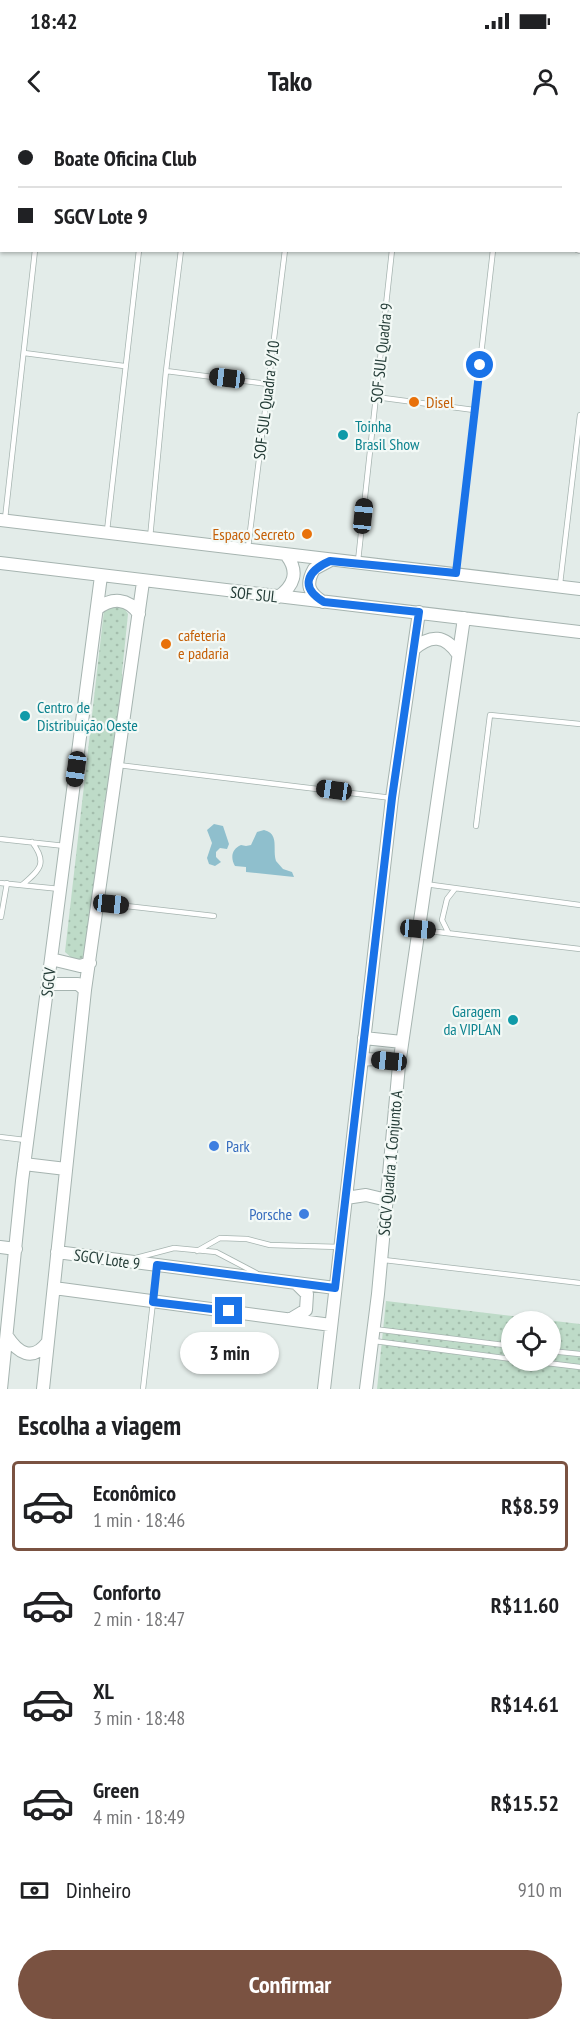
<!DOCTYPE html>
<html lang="pt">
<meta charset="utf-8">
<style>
body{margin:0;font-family:"PT Sans Narrow",sans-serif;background:#f2f2f2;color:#202124;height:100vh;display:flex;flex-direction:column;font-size:22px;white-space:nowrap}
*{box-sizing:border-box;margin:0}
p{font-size:20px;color:#757577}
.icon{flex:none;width:33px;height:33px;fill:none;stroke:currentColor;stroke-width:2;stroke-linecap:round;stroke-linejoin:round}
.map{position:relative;height:1269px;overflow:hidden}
.sheet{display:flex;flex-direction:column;background:#fff;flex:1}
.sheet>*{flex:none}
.banner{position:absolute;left:0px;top:0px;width:580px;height:132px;box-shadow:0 2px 4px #0004;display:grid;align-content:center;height:132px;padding:0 18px;background:#fff}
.tools{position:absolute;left:501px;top:1191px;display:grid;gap:12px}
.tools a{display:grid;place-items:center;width:60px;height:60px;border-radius:50%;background:#fff;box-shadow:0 2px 4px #0004;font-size:30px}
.end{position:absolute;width:27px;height:27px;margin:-14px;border:8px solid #1a73e8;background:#fff;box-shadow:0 0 0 3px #fff}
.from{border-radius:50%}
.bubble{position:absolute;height:42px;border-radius:21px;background:#fff;box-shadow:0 2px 4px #0004;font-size:20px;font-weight:700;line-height:42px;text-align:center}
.car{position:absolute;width:18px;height:36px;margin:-18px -9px;border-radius:8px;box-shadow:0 0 4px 2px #0007;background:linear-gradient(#222 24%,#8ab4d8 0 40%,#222 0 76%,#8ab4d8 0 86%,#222 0)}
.banner b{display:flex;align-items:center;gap:21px;height:57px;font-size:22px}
.banner b+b{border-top:2px solid #e0e0e0}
.banner i{width:15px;height:15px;background:#202124}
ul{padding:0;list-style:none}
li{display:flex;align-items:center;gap:18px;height:90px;margin:0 12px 9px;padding:0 6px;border:3px solid transparent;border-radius:6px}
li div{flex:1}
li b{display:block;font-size:22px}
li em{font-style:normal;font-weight:700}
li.current{border-color:#7a5241}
li>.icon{width:54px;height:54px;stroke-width:1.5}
h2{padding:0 18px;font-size:27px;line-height:72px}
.pay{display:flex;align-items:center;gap:15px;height:66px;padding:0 18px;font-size:22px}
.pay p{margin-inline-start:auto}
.button{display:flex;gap:12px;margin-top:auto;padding:12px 18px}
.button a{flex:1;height:69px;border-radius:36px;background:#7a5241;color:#fff;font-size:24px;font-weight:700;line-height:69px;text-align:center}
.status{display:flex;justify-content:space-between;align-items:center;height:42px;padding:0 30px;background:#fff;direction:ltr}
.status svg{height:16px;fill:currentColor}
header{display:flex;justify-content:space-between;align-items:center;height:78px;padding:0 18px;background:#fff;font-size:27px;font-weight:700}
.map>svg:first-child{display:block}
.green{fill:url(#green-dots);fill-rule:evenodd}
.water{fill:#8fbfcd}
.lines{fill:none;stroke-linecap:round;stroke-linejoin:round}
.service-casing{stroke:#a6b4b0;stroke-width:6}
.tertiary-casing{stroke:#a6b4b0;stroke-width:14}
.service{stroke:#fff;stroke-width:4.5}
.tertiary{stroke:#fff;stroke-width:12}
.route{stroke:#1a73e8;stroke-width:8}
.food-dot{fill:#e8710a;stroke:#f3f9f6;stroke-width:2}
.culture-dot{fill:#0f9aa8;stroke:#f3f9f6;stroke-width:2}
.shop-dot{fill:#3f7fe0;stroke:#f3f9f6;stroke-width:2}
.labels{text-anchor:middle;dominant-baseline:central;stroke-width:4.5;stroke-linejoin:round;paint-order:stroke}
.street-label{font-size:16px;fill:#243c37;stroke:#f3f9f6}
.food-label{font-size:16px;fill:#c56008;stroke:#f3f9f6;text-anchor:start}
.culture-label{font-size:16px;fill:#0d838f;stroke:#f3f9f6;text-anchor:start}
.shop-label{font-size:16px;fill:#366cbe;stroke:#f3f9f6;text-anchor:start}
</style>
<div class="status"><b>18:42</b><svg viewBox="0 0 49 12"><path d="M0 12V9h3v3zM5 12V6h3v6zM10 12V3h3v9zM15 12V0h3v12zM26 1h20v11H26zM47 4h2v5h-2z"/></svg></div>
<header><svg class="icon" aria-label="back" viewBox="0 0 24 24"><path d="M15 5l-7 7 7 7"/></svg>Tako<svg class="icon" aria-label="person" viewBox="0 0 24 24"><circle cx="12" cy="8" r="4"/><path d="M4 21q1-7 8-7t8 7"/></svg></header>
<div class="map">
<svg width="580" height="1269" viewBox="0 0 580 1269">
<defs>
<pattern id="green-dots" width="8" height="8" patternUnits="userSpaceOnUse" patternTransform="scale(1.5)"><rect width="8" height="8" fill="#bedbc8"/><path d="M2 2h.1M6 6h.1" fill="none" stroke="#a3bdac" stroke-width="1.8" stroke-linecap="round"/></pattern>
</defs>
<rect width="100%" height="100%" fill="#e3ece9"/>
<!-- green -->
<path class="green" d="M0 0H580V94L579 2H2L1 25Z
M123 486 128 494 122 553 124 576 111 684 105 678 86 830 83 840 73 839 65 832 104 490 107 487Z
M386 1181 580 1204V1269H377ZM512 1202H550V1240H512Z"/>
<!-- water -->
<path class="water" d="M214 704 223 706 229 724 227 729 220 728 216 732V737L221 742 215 746 209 744 207 738 212 723 207 710Z
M264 710C280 714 272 729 276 741L283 749 292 752 294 757 246 752V747L235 746C230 737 232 729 241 725L246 726 251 725 257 712Z"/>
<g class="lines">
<defs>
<path id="service" d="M0 63H2
M577 130 580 131
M24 233 124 246
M166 251 268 264
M376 277 474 290
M5 399 35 130
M107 411 139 130
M150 418 166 251 181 130
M248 428 285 130
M358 441 392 130
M456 453 493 130
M560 464 580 295
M118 645 392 678
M476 706 490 595 580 604
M0 719 65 726
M0 763 60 769
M425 764 580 785
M22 765C40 750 48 743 32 722
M100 783 214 796
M1 797 7 763
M421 810 580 829
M448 812 442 800 447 779 454 770
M0 1017 25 1020
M197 1131 220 1118 247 1119 270 1125 340 1127
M136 1138 174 1128 216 1132 256 1153
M384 1140 580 1163
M374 1209 512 1226
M374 1221 512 1239
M550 1231 580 1234
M522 1240 580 1247
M143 1269 157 1147"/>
<path id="tertiary" d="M0 400 580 469
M0 443C193 467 387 488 580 512
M278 477C294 466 299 452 287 436
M323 482C309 473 305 465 314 449L329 441
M97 489C112 477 128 478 139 494
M414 529C431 514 445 515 458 534
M51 839 80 846 90 843
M48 864H78L85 870
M364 918 402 922
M362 940C375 938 386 940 399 945
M24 1044 66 1049
M346 1078 366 1075 387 1080
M0 1127 16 1129
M57 1132 335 1168
M54 1168 331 1205
M291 1199 306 1190 307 1174 296 1163
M7 1216C18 1233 32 1242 47 1223
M1 1269 22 1061 101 456
M43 1269 85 870 143 462
M324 1269 392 678 419 492
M366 1269 378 1174 399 945 464 498"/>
</defs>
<!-- service casing -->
<use href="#service" class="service-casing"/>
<!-- tertiary casing -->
<use href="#tertiary" class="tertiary-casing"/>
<!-- service -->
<use href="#service" class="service"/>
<!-- tertiary -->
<use href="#tertiary" class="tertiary"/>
</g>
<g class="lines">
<!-- route -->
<path class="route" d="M229 1191 153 1182 157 1145 335 1168 392 678 419 492 324 482C299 467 307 451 330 441L456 453 480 245"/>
</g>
<!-- markers -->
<g class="food-dot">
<circle cx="414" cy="282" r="6"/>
<circle cx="307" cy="414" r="6"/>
<circle cx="166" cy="524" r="6"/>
</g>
<g class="culture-dot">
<circle cx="343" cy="315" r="6"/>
<circle cx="25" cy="596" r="6"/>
<circle cx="513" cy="900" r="6"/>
</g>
<g class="shop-dot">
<circle cx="214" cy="1026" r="6"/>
<circle cx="304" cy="1094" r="6"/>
</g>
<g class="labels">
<!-- street labels -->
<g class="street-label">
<text transform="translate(381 233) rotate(-84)">SOF SUL Quadra 9</text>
<text transform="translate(266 280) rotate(-83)">SOF SUL Quadra 9/10</text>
<text transform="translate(254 474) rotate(6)">SOF SUL</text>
<text transform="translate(48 862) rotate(-83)">SGCV</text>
<text transform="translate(390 1043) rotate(-85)">SGCV Quadra 1 Conjunto A</text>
<text transform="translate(107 1139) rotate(8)">SGCV Lote 9</text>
</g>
<!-- food labels -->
<g class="food-label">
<text x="426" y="282">Disel</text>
<text x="295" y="414" text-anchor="end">Espaço Secreto</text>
<text x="178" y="515">cafeteria<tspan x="178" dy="18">e padaria</tspan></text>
</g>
<!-- culture labels -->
<g class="culture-label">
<text x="355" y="306">Toinha<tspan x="355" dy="18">Brasil Show</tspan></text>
<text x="37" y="587">Centro de<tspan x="37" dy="18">Distribuição Oeste</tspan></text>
<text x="501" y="891" text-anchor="end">Garagem<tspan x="501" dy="18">da VIPLAN</tspan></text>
</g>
<!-- shop labels -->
<g class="shop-label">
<text x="226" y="1026">Park</text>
<text x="292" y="1094" text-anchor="end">Porsche</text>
</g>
</g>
</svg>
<div class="tools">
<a><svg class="icon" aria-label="locate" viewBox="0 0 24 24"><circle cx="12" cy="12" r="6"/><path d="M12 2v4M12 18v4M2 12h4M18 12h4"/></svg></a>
</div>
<i class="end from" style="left:480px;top:245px"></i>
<i class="end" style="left:229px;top:1191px"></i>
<div class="bubble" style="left:180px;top:1212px;width:99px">3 min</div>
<i class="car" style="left:227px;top:258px;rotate:277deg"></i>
<i class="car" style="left:363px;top:396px;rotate:6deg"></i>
<i class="car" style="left:76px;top:649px;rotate:188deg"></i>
<i class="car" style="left:334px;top:670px;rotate:278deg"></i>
<i class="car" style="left:111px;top:784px;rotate:96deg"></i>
<i class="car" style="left:418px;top:809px;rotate:95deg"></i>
<i class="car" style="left:389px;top:941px;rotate:276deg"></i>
<div class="banner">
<b><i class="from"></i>Boate Oficina Club</b>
<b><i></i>SGCV Lote 9</b>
</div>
</div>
<section class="sheet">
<h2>Escolha a viagem</h2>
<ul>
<li class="current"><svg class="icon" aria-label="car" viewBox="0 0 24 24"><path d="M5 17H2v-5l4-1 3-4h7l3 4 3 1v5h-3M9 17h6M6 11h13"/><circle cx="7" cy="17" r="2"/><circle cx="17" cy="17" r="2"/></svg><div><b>Econômico</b><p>1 min · 18:46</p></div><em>R$8.59</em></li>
<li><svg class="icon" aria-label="car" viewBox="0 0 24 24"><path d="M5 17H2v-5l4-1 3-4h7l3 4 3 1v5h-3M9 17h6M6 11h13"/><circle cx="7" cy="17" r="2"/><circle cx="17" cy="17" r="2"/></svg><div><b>Conforto</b><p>2 min · 18:47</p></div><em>R$11.60</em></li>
<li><svg class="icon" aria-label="car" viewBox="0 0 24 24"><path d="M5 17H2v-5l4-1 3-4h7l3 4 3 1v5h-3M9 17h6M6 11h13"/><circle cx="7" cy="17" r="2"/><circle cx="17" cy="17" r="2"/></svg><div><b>XL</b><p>3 min · 18:48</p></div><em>R$14.61</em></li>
<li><svg class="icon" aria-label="car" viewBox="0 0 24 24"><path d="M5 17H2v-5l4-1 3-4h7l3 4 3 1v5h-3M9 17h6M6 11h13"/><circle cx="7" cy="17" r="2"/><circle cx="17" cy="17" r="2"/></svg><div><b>Green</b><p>4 min · 18:49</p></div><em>R$15.52</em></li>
</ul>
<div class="pay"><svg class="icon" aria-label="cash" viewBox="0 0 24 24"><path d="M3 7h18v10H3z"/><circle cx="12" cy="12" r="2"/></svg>Dinheiro<p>910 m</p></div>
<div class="button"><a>Confirmar</a></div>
</section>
